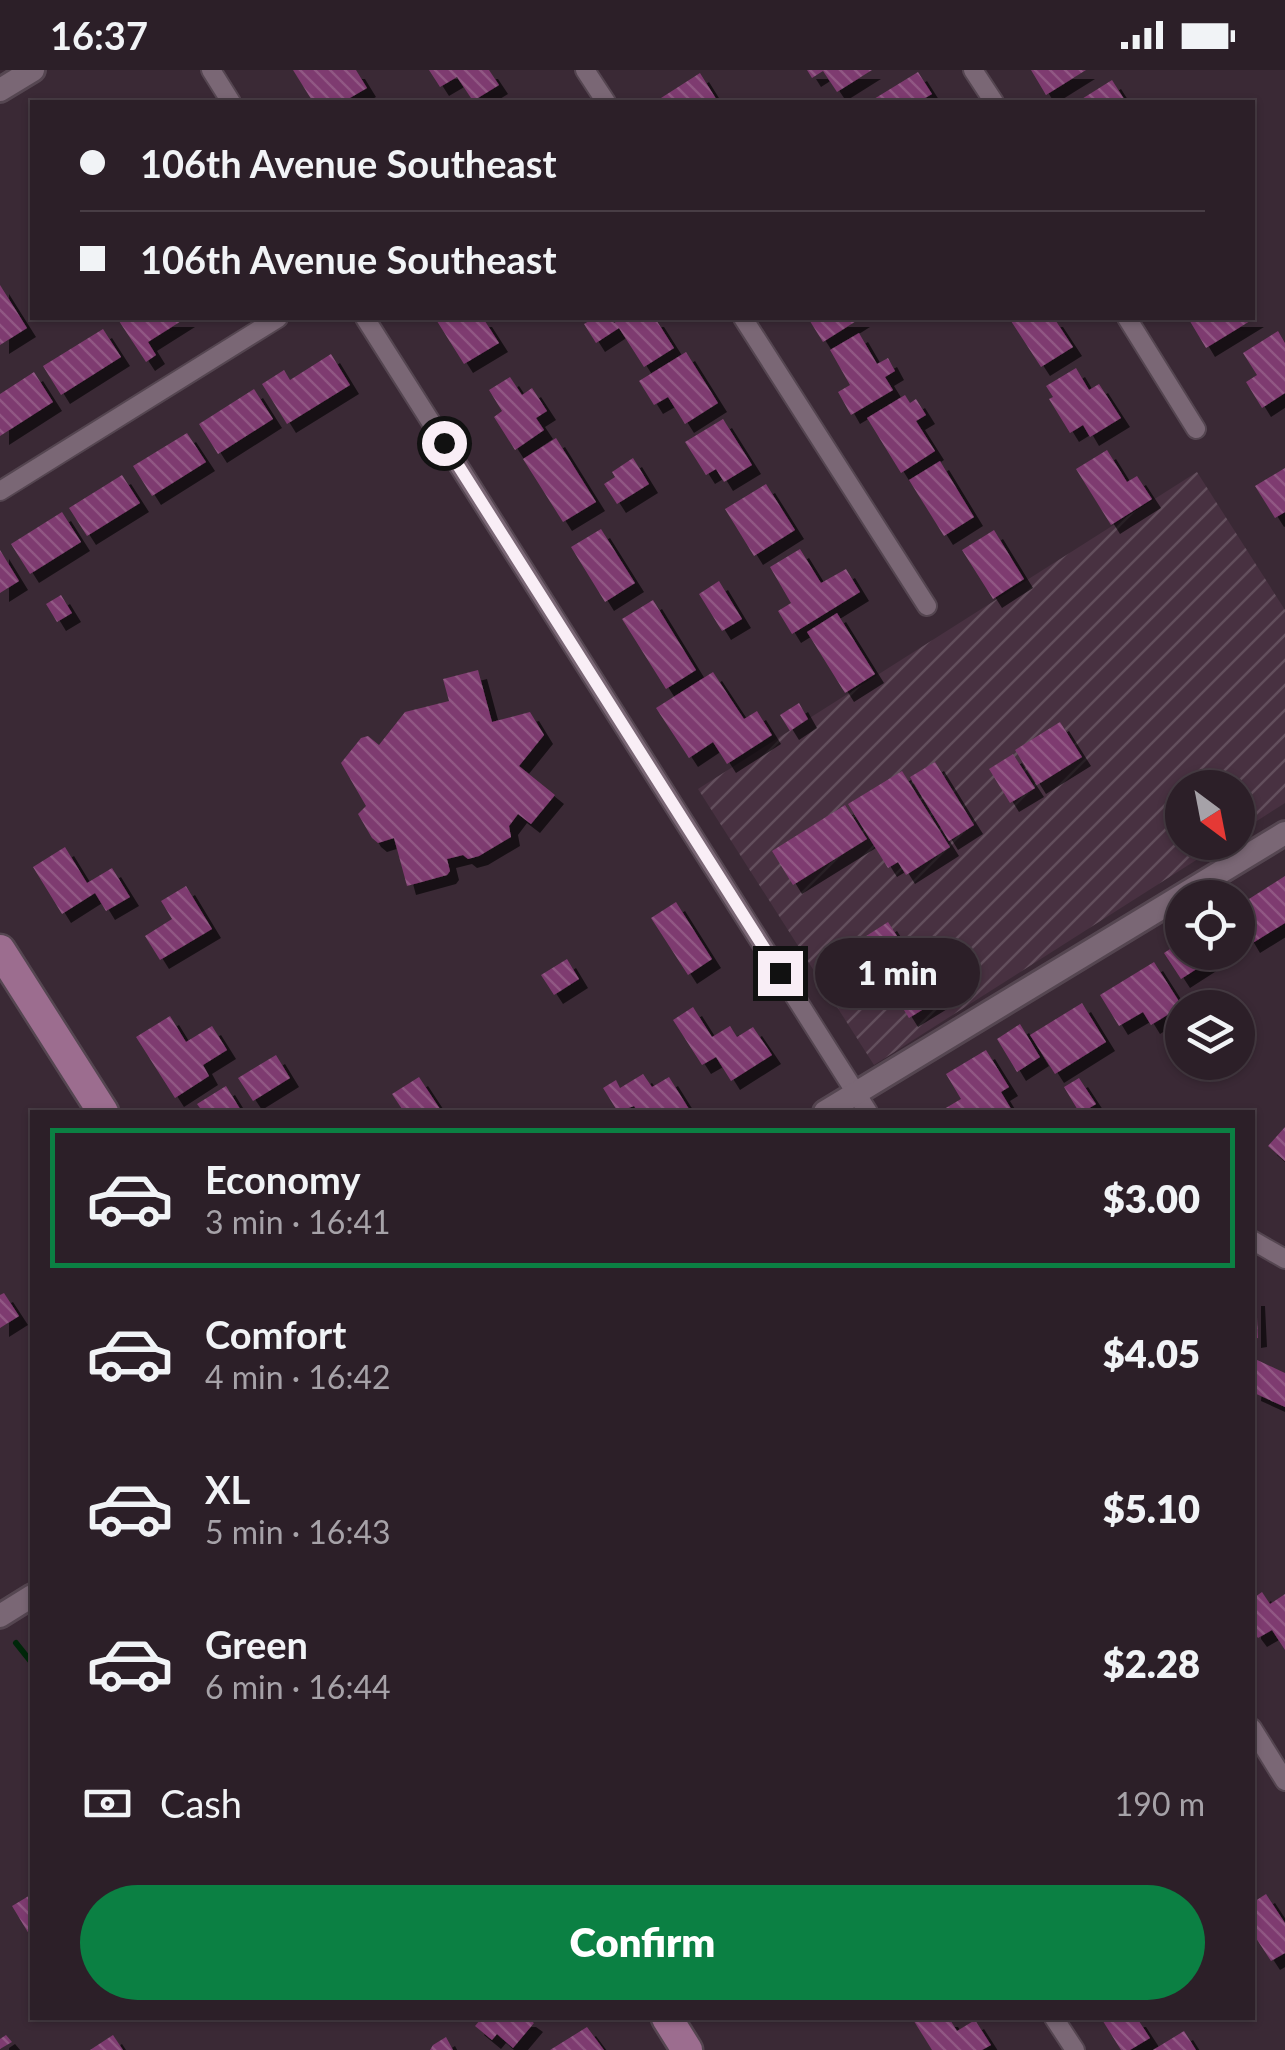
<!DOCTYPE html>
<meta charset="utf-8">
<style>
body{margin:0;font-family:Lato,sans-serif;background:#382c34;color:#f1f3f6;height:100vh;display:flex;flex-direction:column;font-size:38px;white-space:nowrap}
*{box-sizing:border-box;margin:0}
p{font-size:32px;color:#a6a2a8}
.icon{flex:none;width:55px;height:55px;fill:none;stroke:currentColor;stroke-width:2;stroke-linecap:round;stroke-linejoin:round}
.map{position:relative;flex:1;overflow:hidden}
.details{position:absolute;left:30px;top:1040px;width:1225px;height:910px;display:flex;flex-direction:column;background:#2c1f28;border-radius:0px;box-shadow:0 2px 8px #0004,0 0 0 2px #483d45}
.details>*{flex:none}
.guide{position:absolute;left:30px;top:30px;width:1225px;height:220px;border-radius:0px;box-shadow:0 2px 8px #0004,0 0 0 2px #483d45;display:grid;align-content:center;height:220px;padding:0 50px;background:#2c1f28}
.needle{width:65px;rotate:148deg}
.buttons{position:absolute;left:1165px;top:700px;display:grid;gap:20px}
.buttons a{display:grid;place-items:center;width:90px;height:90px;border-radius:50%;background:#2c1f28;box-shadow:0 2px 8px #0004,0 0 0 2px #483d45;font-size:50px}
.end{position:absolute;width:45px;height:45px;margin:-22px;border:12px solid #f9eef6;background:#111;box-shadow:0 0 0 5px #111}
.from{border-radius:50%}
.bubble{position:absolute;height:70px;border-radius:35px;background:#2c1f28;box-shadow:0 2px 8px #0004,0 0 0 2px #483d45;font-size:32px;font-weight:800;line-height:70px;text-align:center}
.guide b{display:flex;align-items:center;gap:35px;height:95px;font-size:38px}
.guide b+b{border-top:2px solid #483d45}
.guide i{width:25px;height:25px;background:#f1f3f6}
ul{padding:18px 0 0;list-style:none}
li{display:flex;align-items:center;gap:30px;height:140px;margin:0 20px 15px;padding:0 30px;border:5px solid transparent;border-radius:0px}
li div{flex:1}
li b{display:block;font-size:38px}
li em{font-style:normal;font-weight:800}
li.current{border-color:#0b8043}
li>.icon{width:90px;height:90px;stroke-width:1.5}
.pay{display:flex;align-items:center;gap:25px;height:110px;padding:0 50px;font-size:38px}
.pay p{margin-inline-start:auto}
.primary-button{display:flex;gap:20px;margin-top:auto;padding:20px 50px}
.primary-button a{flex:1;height:115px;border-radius:60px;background:#0b8043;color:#fff;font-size:40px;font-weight:800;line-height:115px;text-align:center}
.status{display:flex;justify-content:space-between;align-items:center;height:70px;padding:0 50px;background:#2c1f28;direction:ltr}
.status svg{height:28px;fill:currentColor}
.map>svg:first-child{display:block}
.industrial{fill:url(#industrial-furrows)}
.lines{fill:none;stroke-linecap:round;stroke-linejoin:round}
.stream{stroke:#00270a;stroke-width:6}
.building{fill:url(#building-back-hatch);filter:url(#shadow)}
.minor-casing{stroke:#554651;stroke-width:22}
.tertiary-casing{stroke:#554651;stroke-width:28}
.primary-casing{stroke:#554651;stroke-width:35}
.minor{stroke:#7a6775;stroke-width:18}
.tertiary{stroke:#7a6775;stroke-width:22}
.primary{stroke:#9c6d8f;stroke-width:30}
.route{stroke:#f9eef6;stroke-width:12}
</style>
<div class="status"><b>16:37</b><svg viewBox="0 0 49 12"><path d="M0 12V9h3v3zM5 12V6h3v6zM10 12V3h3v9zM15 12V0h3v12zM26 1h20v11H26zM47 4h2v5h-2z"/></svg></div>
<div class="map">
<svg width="1285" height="1980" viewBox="0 0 1285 1980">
<defs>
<pattern id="industrial-furrows" width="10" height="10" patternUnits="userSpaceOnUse" patternTransform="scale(2.5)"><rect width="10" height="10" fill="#483141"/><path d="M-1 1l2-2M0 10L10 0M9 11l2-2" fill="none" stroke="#634f5d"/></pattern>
<pattern id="building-back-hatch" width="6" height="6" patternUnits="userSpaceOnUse" patternTransform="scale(2.5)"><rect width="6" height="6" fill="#7e3b6f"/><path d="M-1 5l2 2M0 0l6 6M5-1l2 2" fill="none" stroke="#915884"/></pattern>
<filter id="shadow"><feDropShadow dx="9" dy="9" stdDeviation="0" flood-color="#0009"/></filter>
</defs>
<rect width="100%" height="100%" fill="#3a2935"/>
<!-- industrial -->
<path class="industrial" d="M1197 402 1285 540V733L1238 763V718H1182V772L1223 773 874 995 698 719Z"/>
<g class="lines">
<!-- stream -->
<path class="stream" d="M16 1573 32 1593"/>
</g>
<!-- building -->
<path class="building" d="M293 0H356L367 18 343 32H313Z
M429 0H489L499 15 473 31 457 7 440 17Z
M807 0H872L837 22 823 1 812 8Z
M1031 0H1086L1046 25Z
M918 2 932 24 918 32H869Z
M700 3 718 32H664L661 28Z
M1112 10 1126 32H1077Z
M0 215 27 258 0 275Z
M117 248H186L148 272 156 285 146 292Z
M435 248H483L499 273 464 294Z
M594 248H611L614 253 623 248H655L674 278 644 297 619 258 596 273 584 254Z
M808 248H861L823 272Z
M1009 248H1054L1073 277 1041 297Z
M1188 248H1255L1206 278Z
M103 259 121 287 61 325 43 296Z
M1278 261 1285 273V323L1262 338 1246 312 1257 305 1243 283Z
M859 263 877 294 888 288 895 301 885 307 893 320 851 345 838 322 850 315 830 280Z
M686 282 718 333 685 354 668 327 654 335 639 311Z
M331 284 350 315 287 354 262 314 284 300 290 310Z
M1076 298 1089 320 1099 314 1121 348 1090 367 1083 355 1070 363 1049 329 1053 327 1046 316Z
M34 302 53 332 0 366V324Z
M510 307 522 325 532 318 547 341 536 348 544 360 515 380 494 347 502 341 489 320Z
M254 319 273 349 218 384 199 354Z
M905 325 910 333 916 329 926 345 916 351 935 381 901 403 867 348Z
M723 349 752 395 724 412 716 399 706 405 685 372Z
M187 363 206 392 152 426 133 396Z
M556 368 596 432 563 452 523 389Z
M1107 380 1127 412 1137 406 1152 429 1111 455 1076 399Z
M633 388 649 414 617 434 604 414 615 407 612 402Z
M940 391 974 447 944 466 909 410Z
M1285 398V442L1275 448 1255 416Z
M122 405 140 433 87 466 69 438Z
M766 414 795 460 754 486 725 439Z
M62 442 81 472 30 504 11 474Z
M601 459 635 513 605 532 571 477Z
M994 460 1024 509 993 529 962 480Z
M800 479 821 513 846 499 860 522 792 564 778 541 791 533 770 497Z
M0 480 19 511 0 523Z
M719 511 742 549 722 561 699 524Z
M61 525 72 543 57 552 46 534Z
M653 530 696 600 666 619 622 549Z
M837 543 875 604 845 623 807 562Z
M478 600 492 652 530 642 544 665 519 696 555 725 531 754 518 744 509 756 511 767 479 786 468 789 463 785 447 789 450 801 447 805 407 816 394 768 378 773 372 768 358 744 366 736 341 693 361 668 368 666 379 675 405 642 449 631 443 609Z
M713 602 744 649 757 641 772 665 727 694 713 672 689 688 656 638Z
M799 633 808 649 790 661 780 645Z
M1060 652 1082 687 1037 715 1015 680Z
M1013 684 1035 718 1010 733 989 699Z
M935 692 974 755 949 771 910 707Z
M902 701 950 777 906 805 898 792 888 798 848 734Z
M845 735 867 769 793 815 772 781Z
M65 777 87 813 112 798 130 827 106 841 95 823 62 844 33 797Z
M1285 806V853L1251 874 1238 852V836Z
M186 816 212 859 160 890 145 866 172 849 161 831Z
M676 832 712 889 688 905 651 848Z
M888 852 906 880 916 874 948 924 909 948 860 870Z
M1182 871V882H1223L1181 909 1164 883Z
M567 889 579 909 554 925 541 905Z
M1154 892 1182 936 1151 955 1143 942 1119 956 1100 925Z
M1082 933 1106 972 1055 1004 1030 965Z
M693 937 712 967 730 956 737 967 753 957 772 985 731 1011 716 987 702 995 673 950Z
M170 946 186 972 212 956 227 980 203 995 209 1006 175 1028 136 967Z
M1020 954 1040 987 1017 1002 997 969Z
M986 980 1009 1017 1001 1022 1013 1042H939L961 1029 946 1004Z
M276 985 290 1008 253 1031 238 1008Z
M643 1004 652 1017 669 1007 689 1039 682 1042H638L634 1036 618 1042 603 1018 616 1010 620 1018Z
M419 1007 442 1042H404L392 1024Z
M1079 1008 1096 1034 1083 1042H1079L1064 1017Z
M226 1016 242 1042H203L197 1034Z
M1285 1057V1091L1268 1076Z
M4 1223 19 1246 0 1258V1225Z
M1252 1227H1256L1258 1268 1252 1269Z
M1255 1289 1285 1303V1337L1252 1322Z
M1262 1522 1270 1534 1285 1524V1580L1272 1560 1258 1568 1252 1560V1529Z
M32 1824V1862L29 1864 12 1836Z
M1266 1824 1285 1853V1883L1271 1891 1252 1862V1833Z
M478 1948H527L534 1953 513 1978 497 1964 492 1970 475 1956 480 1950Z
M912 1948H949L957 1961 975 1950 991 1975 982 1980H932Z
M1101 1948H1137L1150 1968 1130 1980H1121Z
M587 1957 604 1980H550Z
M1184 1961 1196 1980H1153Z
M6 1965 12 1972 0 1979V1969Z
M113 1965 123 1980H90Z
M446 1967 453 1980H430L433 1975Z"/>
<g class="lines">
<defs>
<path id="minor" d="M211 0 231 32
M585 0 606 32
M973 0 994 32
M365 248 868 1042
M743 248 927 536
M1127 248 1196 359
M0 421 278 248
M1252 1170 1285 1189
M1252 1658 1285 1711
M1054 1948 1075 1980"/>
<path id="tertiary" d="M0 20 33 0
M825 1042 1285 763
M0 1546 32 1526"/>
<path id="primary" d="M0 880 103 1042
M667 1948 687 1980"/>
</defs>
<!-- minor casing -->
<use href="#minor" class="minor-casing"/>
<!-- tertiary casing -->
<use href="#tertiary" class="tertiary-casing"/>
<!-- primary casing -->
<use href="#primary" class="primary-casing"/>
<!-- minor -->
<use href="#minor" class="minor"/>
<!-- tertiary -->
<use href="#tertiary" class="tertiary"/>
<!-- primary -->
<use href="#primary" class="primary"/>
</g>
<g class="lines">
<!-- route -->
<path class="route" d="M444 373 780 903"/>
</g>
</svg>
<div class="buttons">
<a><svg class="needle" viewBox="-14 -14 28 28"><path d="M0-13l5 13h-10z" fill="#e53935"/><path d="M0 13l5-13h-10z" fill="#a6a2a8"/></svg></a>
<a><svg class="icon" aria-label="locate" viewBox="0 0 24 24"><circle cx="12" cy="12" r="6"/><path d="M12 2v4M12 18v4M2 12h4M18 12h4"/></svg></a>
<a><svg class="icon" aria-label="layers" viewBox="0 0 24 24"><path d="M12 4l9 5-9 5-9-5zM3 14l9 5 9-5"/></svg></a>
</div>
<i class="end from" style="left:444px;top:373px"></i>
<i class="end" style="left:780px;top:903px"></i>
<div class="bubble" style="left:815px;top:868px;width:165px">1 min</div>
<div class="guide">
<b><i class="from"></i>106th Avenue Southeast</b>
<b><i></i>106th Avenue Southeast</b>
</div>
<section class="details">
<ul>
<li class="current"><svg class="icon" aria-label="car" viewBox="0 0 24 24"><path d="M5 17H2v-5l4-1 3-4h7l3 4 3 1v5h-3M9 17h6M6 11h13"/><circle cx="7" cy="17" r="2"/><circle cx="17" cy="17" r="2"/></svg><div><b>Economy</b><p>3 min · 16:41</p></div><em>$3.00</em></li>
<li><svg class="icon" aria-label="car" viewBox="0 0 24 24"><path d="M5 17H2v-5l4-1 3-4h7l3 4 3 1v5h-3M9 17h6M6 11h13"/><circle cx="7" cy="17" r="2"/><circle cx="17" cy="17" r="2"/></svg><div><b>Comfort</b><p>4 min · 16:42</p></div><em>$4.05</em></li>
<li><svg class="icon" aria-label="car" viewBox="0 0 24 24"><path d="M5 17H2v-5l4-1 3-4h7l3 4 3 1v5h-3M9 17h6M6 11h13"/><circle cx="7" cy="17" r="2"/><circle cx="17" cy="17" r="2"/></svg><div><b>XL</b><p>5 min · 16:43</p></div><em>$5.10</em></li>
<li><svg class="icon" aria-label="car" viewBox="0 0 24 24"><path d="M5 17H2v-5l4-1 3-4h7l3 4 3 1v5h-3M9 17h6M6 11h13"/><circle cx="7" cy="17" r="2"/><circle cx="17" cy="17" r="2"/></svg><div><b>Green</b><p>6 min · 16:44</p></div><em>$2.28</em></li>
</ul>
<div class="pay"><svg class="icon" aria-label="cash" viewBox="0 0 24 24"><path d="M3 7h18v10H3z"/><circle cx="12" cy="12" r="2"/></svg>Cash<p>190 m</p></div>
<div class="primary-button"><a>Confirm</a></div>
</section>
</div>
